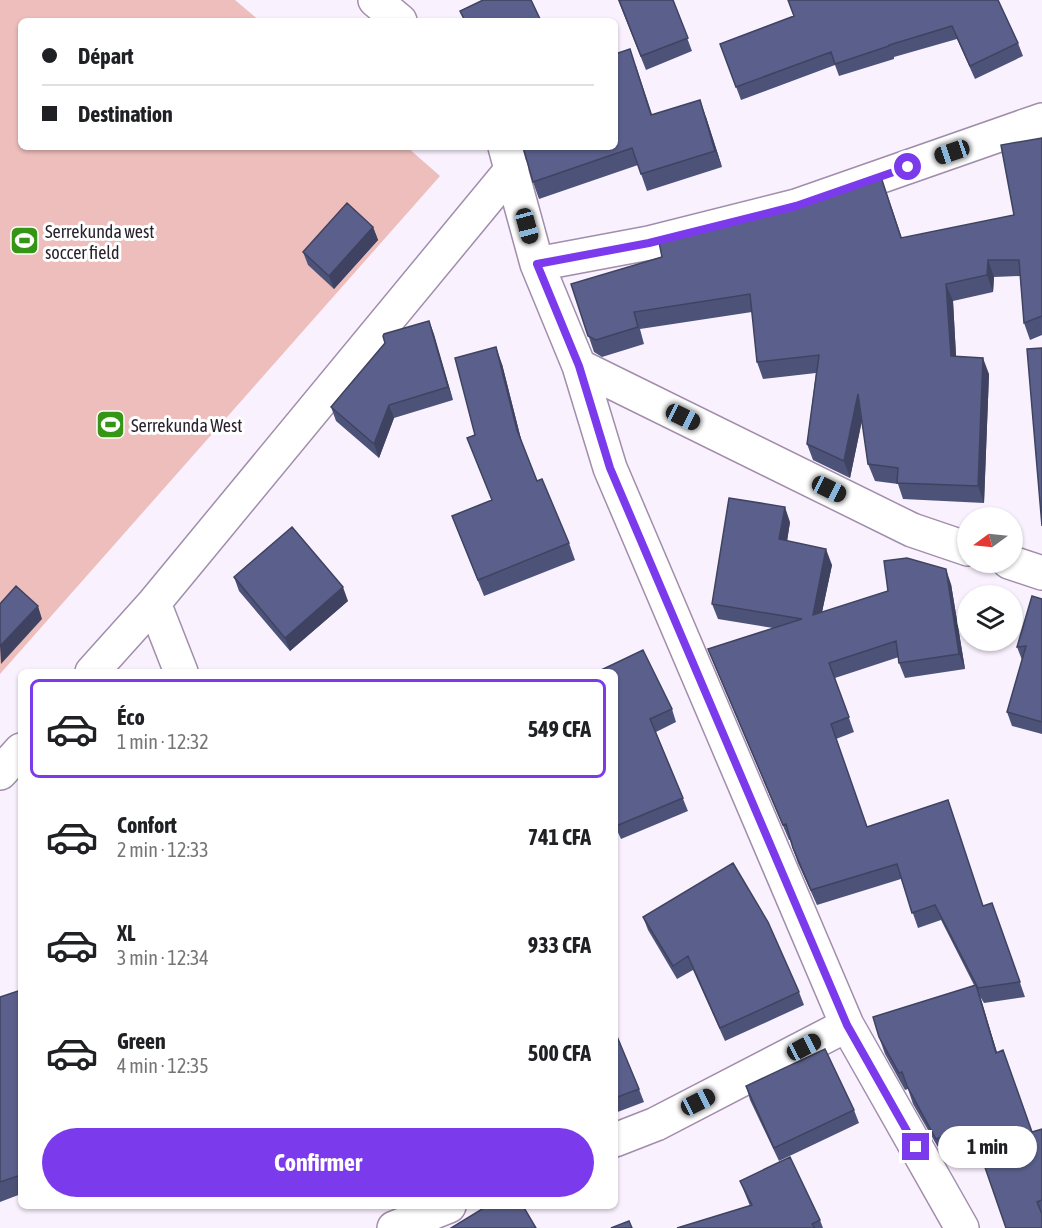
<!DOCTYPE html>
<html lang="fr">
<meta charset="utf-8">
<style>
body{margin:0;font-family:"Asap Condensed",sans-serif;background:#f2f2f2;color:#202124;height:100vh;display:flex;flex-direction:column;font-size:22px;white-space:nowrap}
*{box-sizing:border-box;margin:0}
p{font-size:20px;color:#757577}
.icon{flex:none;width:33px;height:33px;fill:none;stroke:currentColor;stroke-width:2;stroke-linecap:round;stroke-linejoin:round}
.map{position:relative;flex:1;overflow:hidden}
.details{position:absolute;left:18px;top:669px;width:600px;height:540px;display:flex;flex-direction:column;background:#fff;border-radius:9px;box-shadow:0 2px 4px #0004}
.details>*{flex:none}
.guide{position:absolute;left:18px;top:18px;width:600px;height:132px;border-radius:9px;box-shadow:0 2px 4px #0004;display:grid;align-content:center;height:132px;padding:0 24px;background:#fff}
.needle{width:39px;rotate:255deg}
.buttons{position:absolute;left:957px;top:507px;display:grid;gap:12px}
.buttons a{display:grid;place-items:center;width:66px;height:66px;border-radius:50%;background:#fff;box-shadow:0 2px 4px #0004;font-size:30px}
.end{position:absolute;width:27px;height:27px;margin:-14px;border:8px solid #7c3aed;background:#fff;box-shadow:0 0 0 3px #fff}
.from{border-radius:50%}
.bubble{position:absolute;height:42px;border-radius:21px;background:#fff;box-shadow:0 2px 4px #0004;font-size:20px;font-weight:700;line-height:42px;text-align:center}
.car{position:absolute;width:18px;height:36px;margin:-18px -9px;border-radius:8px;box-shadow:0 0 4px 2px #0007;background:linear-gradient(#222 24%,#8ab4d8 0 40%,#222 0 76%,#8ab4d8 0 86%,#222 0)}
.guide b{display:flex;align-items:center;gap:21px;height:57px;font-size:22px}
.guide b+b{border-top:2px solid #e0e0e0}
.guide i{width:15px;height:15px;background:#202124}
ul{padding:10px 0 0;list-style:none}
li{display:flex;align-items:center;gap:18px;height:99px;margin:0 12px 9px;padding:0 12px;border:3px solid transparent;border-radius:9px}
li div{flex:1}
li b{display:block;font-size:22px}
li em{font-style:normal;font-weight:700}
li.on{border-color:#7c3aed}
li>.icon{width:54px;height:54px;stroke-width:1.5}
.action{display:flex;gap:12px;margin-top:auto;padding:12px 24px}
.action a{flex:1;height:69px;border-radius:36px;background:#7c3aed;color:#fff;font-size:24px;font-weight:700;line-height:69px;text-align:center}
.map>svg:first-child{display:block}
.green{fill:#edbebb}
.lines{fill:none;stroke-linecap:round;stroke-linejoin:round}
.minor-casing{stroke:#a18dac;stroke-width:36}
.minor{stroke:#fff;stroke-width:33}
.wall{fill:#4d5378}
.shaded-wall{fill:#3f4361}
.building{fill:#5a608b;stroke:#3f4361;stroke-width:1.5}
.route{stroke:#7c3aed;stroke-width:8}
.labels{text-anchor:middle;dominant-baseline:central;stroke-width:6;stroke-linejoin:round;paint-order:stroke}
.poi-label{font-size:18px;fill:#29222e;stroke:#fff;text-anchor:start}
</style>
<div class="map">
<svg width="1042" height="1228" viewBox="0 0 1042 1228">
<rect width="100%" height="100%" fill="#f9f1fe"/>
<!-- green -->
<path class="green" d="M0 0H235L260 21H21V147H407L440 176 0 674Z"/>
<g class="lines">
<defs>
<path id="minor" d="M375 0 400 21
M505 147 537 264 579 366 610 468 847 1025 962 1228
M537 264 649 243 796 206 1042 120
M579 366 912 530 968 549
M1009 562 1042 573
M154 603 181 672
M92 672 154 603 512 169
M0 773 21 750
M615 1140 656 1124 847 1025
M394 1228 449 1206"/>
</defs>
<!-- minor casing -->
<use href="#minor" class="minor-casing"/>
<!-- minor -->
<use href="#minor" class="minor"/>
</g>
<!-- wall -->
<path class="wall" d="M618 0H673L692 51 646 70Z
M998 0 1018 43 1023 56 975 79 957 39 894 57V59L839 76 835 65 741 100 720 44Z
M636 66 652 114 706 117 722 167 647 191 638 165 539 199 533 182Z
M1042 138V335L1030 340 1024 323 1020 276 994 277 993 292 953 301 956 356 989 374 984 503 903 499 898 484 875 481 868 464 862 420 850 478 813 460 807 444 816 373 763 379 757 362 752 312 640 329 644 344 602 357 594 352 571 284 887 194 902 238 1014 215Z
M373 227 378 240 334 289 308 265 303 252Z
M429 321 453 400 394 418 379 458 336 421 331 407Z
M502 364 522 443 537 481 569 543 575 560 484 596 452 516 492 500 467 438 475 435Z
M790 522 787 541 832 565 822 612 951 584 965 669 905 678 899 663V657L835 678 854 732 836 739 867 827 948 800 983 906 992 903 1025 997 984 1003 979 995 997 1052 1032 1132 1042 1129V1228L977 1144 943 1156 913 1104 908 1089 905 1090 885 1054 879 1037 974 985 941 920 918 928 901 879 817 905 798 863 790 840H789L714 664 708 649 773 628 718 619 712 604Z
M234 577 348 601 290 651 239 591Z
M1042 599V734L1012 726 1007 712 1022 660 1017 647Z
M615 672 672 709 676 722 656 732 688 811 621 839 615 826Z
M643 917 799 992 804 1005 725 1041 693 970 677 979 648 930Z
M21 990V1194L0 1202V997Z
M615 1035 639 1089 644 1102 615 1113Z
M746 1086 854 1110 859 1123 779 1161 750 1100Z
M740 1181 820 1220 823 1228H677L750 1206Z"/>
<!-- shaded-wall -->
<path class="shaded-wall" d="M700 100 706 117 722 167 715 151Z
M373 227 378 240 334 289 329 276Z
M988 260 994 277 993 292 987 275Z
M946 284 953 301 957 373 951 356Z
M429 321 434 334 453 400 448 387Z
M496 347 502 364 523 447 517 430Z
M983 358 989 374 984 503 978 486Z
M858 394 864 411 850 478 844 461Z
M389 405 394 418 379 458 374 444Z
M785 507 790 522 785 554 779 539Z
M826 549 832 565 818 631 813 615Z
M946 569 951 584 965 669 959 654Z
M343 587 348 601 290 651 285 638Z
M38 606 42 619 1 664 0 646Z
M976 985 982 1002 1002 1070 996 1053Z"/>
<!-- building -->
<path class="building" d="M483 0H531L541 21H465L460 11Z
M619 0H673L688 38 641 56Z
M788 0H998L1018 43 970 66 952 26 889 45V46L835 64 831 52 736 87 720 44 794 16Z
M630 49 651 115 700 100 715 151 641 174 632 148 533 182 523 147H615V54Z
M1042 138V316L1024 323 1019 260H988L987 275 946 284 951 356 983 358 978 486 897 483 898 468 868 464 858 394 844 461 807 444 819 355 757 362 750 294 634 312 638 327 596 340 588 336 571 284 662 257 659 242 795 208 881 177 901 238 1014 215 1001 145Z
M347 203 373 227 329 276 303 252Z
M429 321 448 387 389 405 374 444 331 407 385 343 383 336 384 334Z
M496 347 517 430 537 481 542 479 569 543 478 580 452 516 492 500 467 438 475 435 455 358Z
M1042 348V526L1027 349Z
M729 498 785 507 779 539 826 549 813 615 888 591 884 561 907 558 946 569 959 654 899 663 896 641 829 663 849 717 831 724 867 827 948 800 983 906 992 903 1020 982 978 988 935 905 912 913 897 864 811 890 793 848 786 824 783 825 708 649 802 619 712 604Z
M292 527 343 587 285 638 234 577Z
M16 586 38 606 0 646V604Z
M1032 596 1042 599V722L1007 712 1026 646 1017 647Z
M643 650 672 709 650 719 683 798 616 826 615 824V672H597Z
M733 863 768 922 799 992 720 1028 688 956 673 966 643 917Z
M976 985 996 1053 1003 1050 1032 1132 1042 1129V1200L1037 1202 1042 1214V1228H1006L971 1127 936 1139 907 1086 902 1072 899 1073 879 1037 873 1017Z
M21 990V1175L0 1182V997Z
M616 1034 639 1089 615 1098V1035Z
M825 1049 854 1110 774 1148 746 1086Z
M790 1157 820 1220 812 1224 815 1228H677L752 1205 740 1181Z
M487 1206H523L536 1228H451Z
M629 1221 632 1228H611Z"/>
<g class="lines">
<!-- route -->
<path class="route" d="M908 167 796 206 649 243 537 264 579 366 610 468 847 1025 916 1147"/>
</g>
<!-- icons -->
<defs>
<symbol id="stadium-square" viewBox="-11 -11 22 22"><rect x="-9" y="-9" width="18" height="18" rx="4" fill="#359515" stroke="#fff"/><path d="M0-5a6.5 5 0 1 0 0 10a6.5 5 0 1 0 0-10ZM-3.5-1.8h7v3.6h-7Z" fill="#fff"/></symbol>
</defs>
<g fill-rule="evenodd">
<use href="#stadium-square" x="8" y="224" width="33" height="33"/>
<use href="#stadium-square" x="94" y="408" width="33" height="33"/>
</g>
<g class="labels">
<!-- poi labels -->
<g class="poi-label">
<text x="45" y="231">Serrekunda west<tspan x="45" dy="21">soccer field</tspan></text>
<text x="131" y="425">Serrekunda West</text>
</g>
</g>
</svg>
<div class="buttons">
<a><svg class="needle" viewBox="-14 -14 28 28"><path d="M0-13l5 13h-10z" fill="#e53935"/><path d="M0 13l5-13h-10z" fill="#757577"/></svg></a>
<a><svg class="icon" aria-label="layers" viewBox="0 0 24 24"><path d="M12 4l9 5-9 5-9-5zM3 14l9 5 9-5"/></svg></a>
</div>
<i class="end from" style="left:908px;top:167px"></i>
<i class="end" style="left:916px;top:1147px"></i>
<div class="bubble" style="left:938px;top:1126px;width:99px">1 min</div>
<i class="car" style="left:952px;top:152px;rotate:251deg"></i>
<i class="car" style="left:527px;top:226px;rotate:165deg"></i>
<i class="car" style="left:683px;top:417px;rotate:116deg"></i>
<i class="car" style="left:829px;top:489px;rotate:116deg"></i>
<i class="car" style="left:804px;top:1047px;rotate:62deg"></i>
<i class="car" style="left:698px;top:1102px;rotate:63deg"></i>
<div class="guide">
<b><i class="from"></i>Départ</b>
<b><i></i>Destination</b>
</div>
<section class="details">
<ul>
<li class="on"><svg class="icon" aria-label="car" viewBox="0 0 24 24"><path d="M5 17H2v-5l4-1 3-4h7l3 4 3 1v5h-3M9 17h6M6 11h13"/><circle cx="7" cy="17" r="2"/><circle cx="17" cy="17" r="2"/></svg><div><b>Éco</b><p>1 min · 12:32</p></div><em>549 CFA</em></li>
<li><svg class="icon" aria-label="car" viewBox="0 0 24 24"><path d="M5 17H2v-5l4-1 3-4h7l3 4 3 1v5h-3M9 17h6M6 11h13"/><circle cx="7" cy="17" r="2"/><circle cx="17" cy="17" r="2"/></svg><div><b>Confort</b><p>2 min · 12:33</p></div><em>741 CFA</em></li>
<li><svg class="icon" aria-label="car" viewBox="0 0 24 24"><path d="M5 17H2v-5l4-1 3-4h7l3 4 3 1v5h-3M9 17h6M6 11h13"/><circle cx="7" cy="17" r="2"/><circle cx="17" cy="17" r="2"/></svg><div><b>XL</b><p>3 min · 12:34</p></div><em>933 CFA</em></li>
<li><svg class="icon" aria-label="car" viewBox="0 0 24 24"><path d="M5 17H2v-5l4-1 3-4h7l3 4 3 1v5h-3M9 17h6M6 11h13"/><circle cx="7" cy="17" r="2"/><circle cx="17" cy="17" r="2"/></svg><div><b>Green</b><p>4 min · 12:35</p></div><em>500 CFA</em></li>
</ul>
<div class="action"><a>Confirmer</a></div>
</section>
</div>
